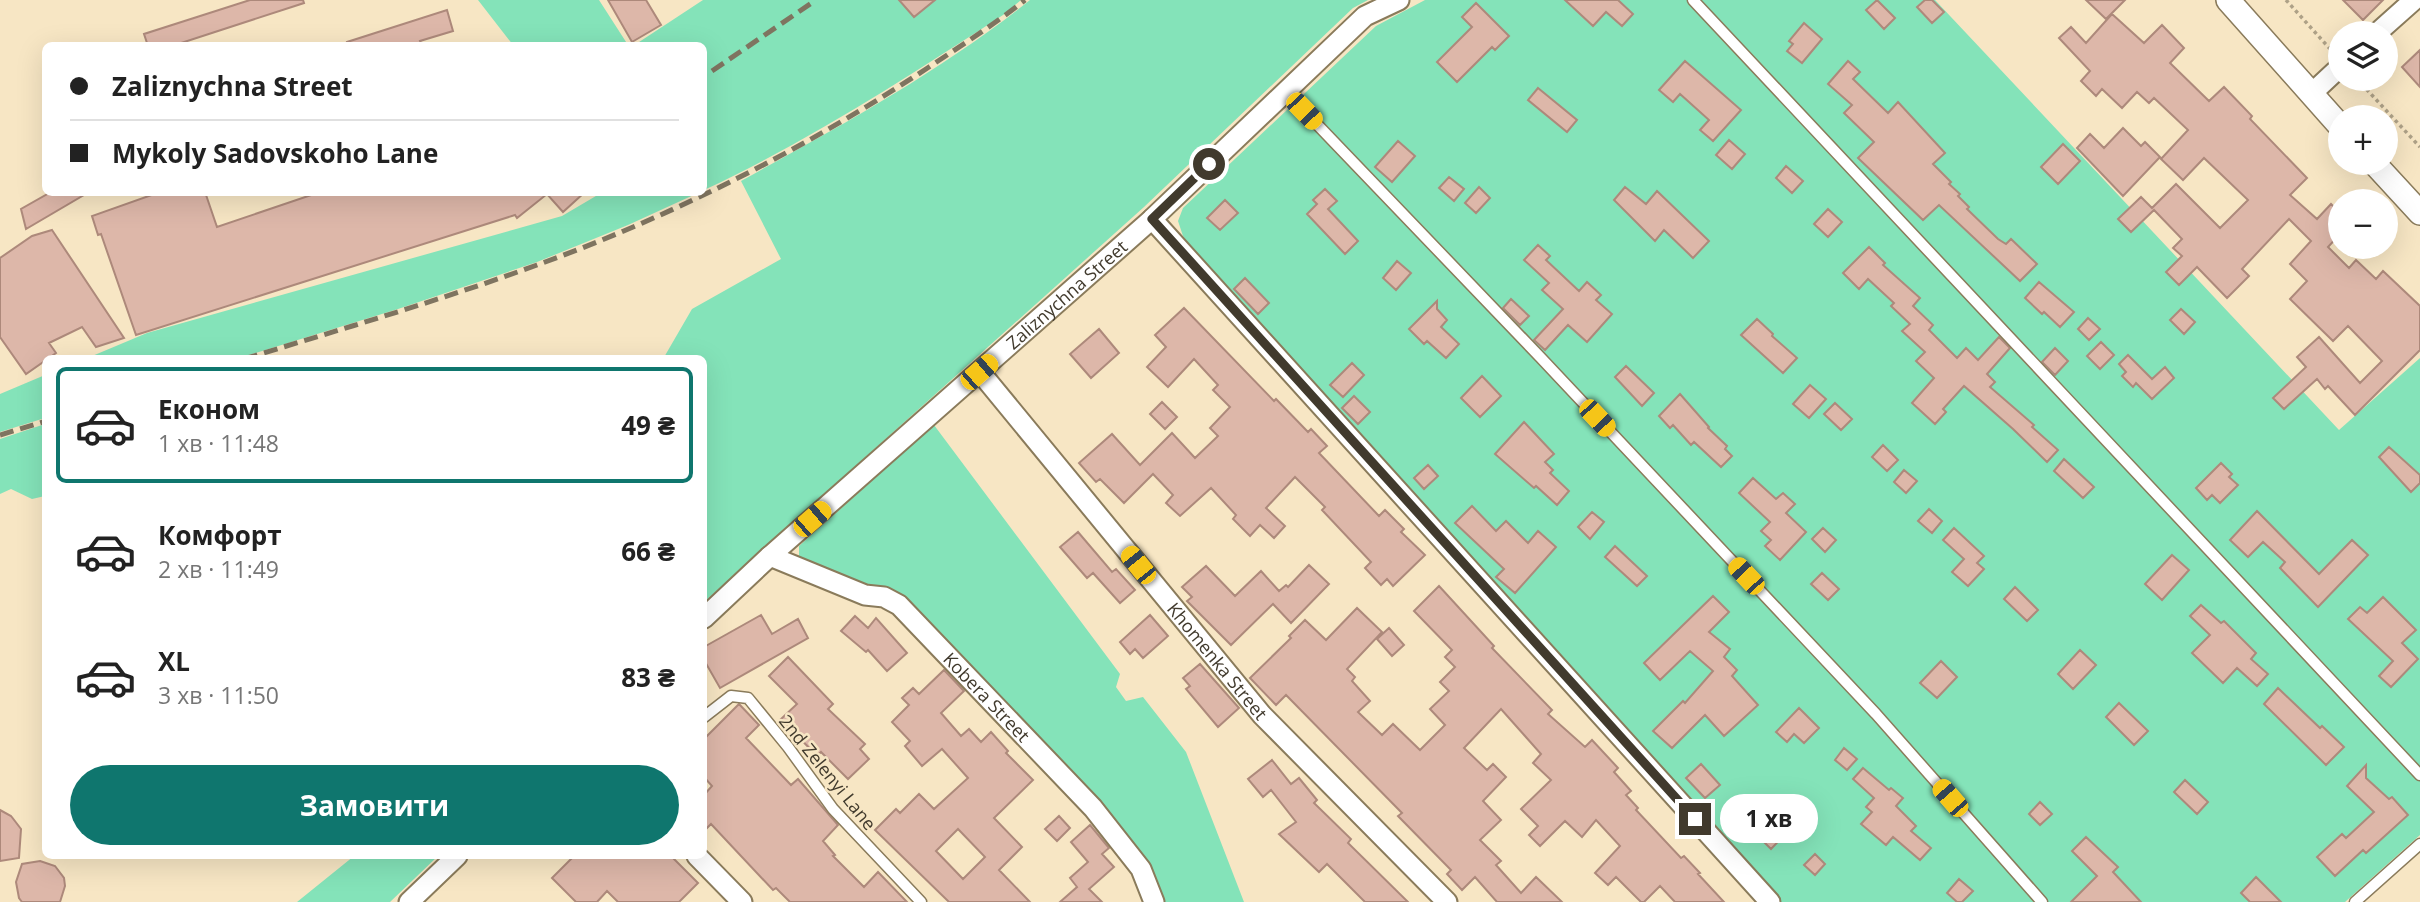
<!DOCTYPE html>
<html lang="uk">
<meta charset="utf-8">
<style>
body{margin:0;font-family:"Open Sans",sans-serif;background:#f2f2f2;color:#222;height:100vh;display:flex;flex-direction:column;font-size:26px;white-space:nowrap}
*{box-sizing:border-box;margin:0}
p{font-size:23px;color:#767676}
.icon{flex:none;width:38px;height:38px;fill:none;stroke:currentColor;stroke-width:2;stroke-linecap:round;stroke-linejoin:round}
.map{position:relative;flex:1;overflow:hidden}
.panel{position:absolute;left:42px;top:355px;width:665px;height:504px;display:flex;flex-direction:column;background:#fff;border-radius:10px;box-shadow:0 7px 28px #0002}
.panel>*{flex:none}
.top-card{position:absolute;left:42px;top:42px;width:665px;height:154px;border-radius:10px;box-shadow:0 7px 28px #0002;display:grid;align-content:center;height:154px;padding:0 28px;background:#fff}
.controls{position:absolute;left:2328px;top:21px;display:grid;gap:14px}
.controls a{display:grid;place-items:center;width:70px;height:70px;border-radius:50%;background:#fff;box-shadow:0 7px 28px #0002;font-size:35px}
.end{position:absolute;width:32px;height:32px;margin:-16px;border:9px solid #413a2d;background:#fff;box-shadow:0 0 0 4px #fff}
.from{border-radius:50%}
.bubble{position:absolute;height:49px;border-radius:24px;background:#fff;box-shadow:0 7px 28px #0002;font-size:23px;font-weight:700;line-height:49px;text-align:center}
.car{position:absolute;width:21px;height:42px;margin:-21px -10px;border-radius:9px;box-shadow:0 0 5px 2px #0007;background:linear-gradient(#f5c518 24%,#345 0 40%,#f5c518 0 76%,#345 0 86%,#f5c518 0)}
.top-card b{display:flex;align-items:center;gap:24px;height:66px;font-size:26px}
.top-card b+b{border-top:2px solid #e0e0e0}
.top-card i{width:18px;height:18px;background:#222}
ul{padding:12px 0 0;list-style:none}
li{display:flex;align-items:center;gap:21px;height:116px;margin:0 14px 10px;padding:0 14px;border:4px solid transparent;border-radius:10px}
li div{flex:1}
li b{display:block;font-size:26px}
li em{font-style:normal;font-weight:700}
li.selected{border-color:#0f766e}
li>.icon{width:63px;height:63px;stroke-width:1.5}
.primary-button{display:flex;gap:14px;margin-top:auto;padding:14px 28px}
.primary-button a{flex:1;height:80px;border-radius:42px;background:#0f766e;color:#fff;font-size:28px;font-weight:700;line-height:80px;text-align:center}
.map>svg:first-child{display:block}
.green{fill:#84e3b9}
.building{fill:#ddb7a9;stroke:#ad897b;stroke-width:2;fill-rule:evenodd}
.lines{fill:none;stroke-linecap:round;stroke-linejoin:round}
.service-casing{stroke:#8a7b5b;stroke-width:13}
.minor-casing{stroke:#8a7b5b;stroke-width:23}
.tertiary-casing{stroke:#8a7b5b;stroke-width:26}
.path{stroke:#aea187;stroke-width:3.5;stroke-dasharray:3.5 3.5;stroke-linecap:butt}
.service{stroke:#fff;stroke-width:10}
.minor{stroke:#fff;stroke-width:19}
.tertiary{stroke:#fff;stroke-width:23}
.rail{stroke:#7f7460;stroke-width:5;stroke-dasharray:14 7;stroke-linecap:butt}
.route{stroke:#413a2d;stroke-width:9}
.labels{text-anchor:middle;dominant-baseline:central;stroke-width:5;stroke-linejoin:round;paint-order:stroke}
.street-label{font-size:18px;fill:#413a2d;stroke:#f7e6c4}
</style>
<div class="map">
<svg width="2420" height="902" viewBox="0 0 2420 902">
<rect width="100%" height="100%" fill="#f7e6c4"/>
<!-- green -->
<path class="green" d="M478 0H599L628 45H513Z
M703 0H1021L1003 15C906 78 809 141 704 190V46H633Z
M1030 0H1368L1353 8 1144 207 704 602V359H663L692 309 781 259 741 181C840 126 941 71 1030 0Z
M1425 0H1935L2339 430 2420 358V835L2345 902H1777L1219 287 1183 236 1178 221 1183 208 1376 26Z
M601 193H698L628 225 537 262 398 309 236 359H85L147 333 562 216Z
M45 375V418L0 432V394Z
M45 424V496L32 499 11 489 0 494V439Z
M934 425 1120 674 1116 687 1126 701 1143 697 1186 752 1244 902H1161L901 600 807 566 799 556V546Z
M354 856H438L390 902H297Z"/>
<!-- building -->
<path class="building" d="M250 0H303L304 3 172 46H148L144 34Z
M608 0H646L661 25 632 42Z
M899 0H935L914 17Z
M1565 0H1618L1633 14 1622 26 1606 12 1593 26Z
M1877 0 1895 18 1884 29 1866 10Z
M1925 0H1932L1944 12 1932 23 1917 7Z
M2086 0H2125L2106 19Z
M2343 0H2383L2363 20Z
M1476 3 1509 36 1495 50 1492 47 1457 82 1437 62 1472 27 1462 17Z
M447 10 453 31 420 41 422 46H348L347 42Z
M2112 14 2144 43 2162 25 2184 48 2170 63 2209 101 2224 87 2252 116 2250 119 2307 178 2290 195 2317 219 2331 204 2340 213V234L2328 247 2349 268 2356 260 2376 279 2383 271 2420 306V350L2355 415 2328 386 2325 389 2317 379 2284 409 2273 398 2306 367 2297 357 2319 337 2360 383 2382 361 2348 326 2333 341 2290 299 2307 281 2290 264 2311 241 2289 219 2242 269 2249 276 2227 298 2197 267 2179 285 2166 272 2182 256 2173 248 2182 239 2154 210 2131 232 2118 219 2141 197 2152 208 2176 184 2220 228 2248 200 2204 158 2183 180 2161 159 2188 130 2154 98 2149 103 2137 92 2122 108 2102 89 2096 96 2081 81 2090 71 2059 38 2071 27 2086 43Z
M1804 23 1822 39 1802 63 1787 51 1793 44 1789 41Z
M2420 50V87L2402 67Z
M1685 61 1741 110 1713 141 1700 130 1709 120 1680 94 1673 102 1659 90Z
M1848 61 1860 72 1853 79 1888 113 1898 102 1945 153 1933 164 1951 182 1949 184 1960 194 1958 196 1969 207 1967 209 1998 239 2006 244 2011 239 2037 264 2020 281 1939 205 1923 220 1858 158 1874 142 1844 113 1852 105 1828 84Z
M1538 88 1577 120 1567 132 1528 100Z
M2123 128 2141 146 2145 142 2160 157 2123 196 2077 148 2090 134 2104 148Z
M1729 140 1745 154 1732 169 1716 155Z
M1398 141 1415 156 1392 182 1375 167Z
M2063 144 2080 161 2058 184 2041 167Z
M1786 166 1803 181 1792 193 1776 178Z
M1449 177 1464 189 1454 201 1439 188Z
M1479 187 1490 198 1476 213 1465 203Z
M1625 187 1646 204 1657 191 1709 241 1693 258 1664 230 1655 241 1614 200Z
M1325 189 1337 201 1328 209 1358 241 1345 254 1307 214 1317 204 1313 200Z
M51 192H89L26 229 21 209Z
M160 192H205L217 227 320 192H585L563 212 547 194 517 218 515 215 136 335 101 234 98 235 92 216Z
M1225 200 1238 213 1220 230 1207 218Z
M1828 209 1842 222 1828 237 1814 224Z
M52 230 124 338 96 347 82 327 49 343 56 353 26 374 0 337V258L32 236Z
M1538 245 1550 256 1546 260 1579 291 1587 282 1601 295 1596 300 1612 314 1587 342 1568 325 1545 350 1534 340 1563 309 1542 290 1549 283 1524 260Z
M1869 247 1885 263 1883 265 1920 298 1913 306 1933 325 1929 330 1957 358 1966 348 1978 360 1999 337 2010 348 1987 374 1995 382 1990 387 2034 425 2032 427 2058 450 2047 462 2013 429 1964 386 1943 409 1946 412 1935 424 1912 403 1934 378 1916 361 1925 352 1902 331 1910 324 1891 306 1894 303 1868 279 1859 289 1843 273Z
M1397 261 1411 273 1396 290 1383 278Z
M1245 278 1269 303 1258 314 1234 289Z
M2039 282 2074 312 2060 327 2044 312 2042 314 2025 298Z
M1511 299 1529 316 1520 325 1503 308Z
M1437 301V309L1447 320 1441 327 1459 344 1446 358 1427 341 1424 344 1409 329Z
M1184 308 1274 401 1276 399 1308 432 1311 429 1327 446 1319 453 1379 516 1385 510 1404 529 1401 532 1425 555 1393 586 1387 579 1381 585 1365 568 1371 562 1322 510 1325 507 1295 477 1266 508 1285 526 1274 538 1260 525 1250 536 1233 519 1236 515 1211 488 1180 516 1166 503 1173 495 1153 474 1124 503 1100 479 1096 482 1079 463 1112 434 1140 465 1172 433 1195 458 1218 436 1210 428 1230 407 1213 390 1218 385 1194 359 1168 387 1147 367 1166 347 1155 335Z
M2181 309 2195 322 2184 334 2170 320Z
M2088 318 2100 329 2089 340 2078 329Z
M1757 319 1773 334 1772 336 1797 358 1783 373 1741 335Z
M1099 329 1119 353 1091 378 1070 354Z
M2101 342 2114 355 2100 369 2087 356Z
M2055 348 2068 361 2055 375 2042 362Z
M2128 355 2152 379 2165 367 2174 378 2152 399 2136 383 2133 387 2122 376 2126 372 2119 364Z
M1352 363 1364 375 1343 397 1330 385Z
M1626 366 1654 393 1642 406 1615 377Z
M1482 376 1501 396 1480 417 1461 398Z
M1810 385 1826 399 1809 418 1793 404Z
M1680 394 1709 427 1708 428 1727 446 1725 449 1732 456 1721 467 1694 442 1691 445 1673 425 1670 428 1659 416Z
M1354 396 1370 412 1358 424 1342 408Z
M1162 402 1177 417 1165 429 1150 414Z
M1835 403 1852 419 1841 430 1824 414Z
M1524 422 1554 454 1545 462 1553 470 1550 473 1569 491 1557 505 1536 486 1534 488 1495 454Z
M1883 445 1898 460 1887 471 1872 457Z
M2389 447 2420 475V483L2411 492 2379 457Z
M2064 459 2094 487 2083 498 2054 471Z
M2221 463 2232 474 2229 477 2238 485 2220 503 2212 495 2207 500 2196 488Z
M1428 465 1438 476 1424 489 1414 478Z
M1904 470 1917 481 1906 493 1894 482Z
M1753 478 1776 499 1783 493 1795 504 1786 513 1806 532 1780 560 1765 546 1771 540 1761 531 1770 522 1739 493Z
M1472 506 1496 531 1506 521 1528 543 1538 531 1556 547 1515 593 1496 577 1504 569 1455 523Z
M1929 509 1942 521 1932 533 1918 521Z
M2257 511 2319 574 2352 540 2368 555 2318 607 2280 568 2285 562 2263 542 2248 557 2230 540Z
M1592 512 1604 522 1590 539 1578 527Z
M1823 528 1836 540 1825 552 1812 539Z
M1954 528 1984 556 1977 563 1984 569 1968 586 1952 572 1964 559 1943 540Z
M1078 532 1112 572 1116 569 1135 590 1120 603 1093 573 1087 578 1060 547Z
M1615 546 1647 576 1637 586 1605 557Z
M2172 555 2189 570 2162 600 2145 584Z
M1309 565 1329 584 1291 623 1273 604 1231 645 1187 601 1192 597 1182 587 1206 566 1235 596 1261 571 1279 591 1286 585 1288 587Z
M1822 573 1839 589 1828 600 1811 584Z
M1439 586 1494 646 1492 648 1552 710 1548 714 1585 747 1592 740 1618 768 1614 772 1631 791 1626 795 1638 808 1636 810 1681 858 1684 856 1700 873 1698 874 1724 902H1675L1660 886 1644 902H1641L1616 877 1608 885 1595 873 1620 846 1596 820 1582 837 1565 821 1540 846 1529 835 1538 826 1521 809 1551 780 1533 763 1541 754 1501 709 1464 748 1487 770 1493 764 1506 777 1483 801 1501 820 1480 840 1501 861 1496 865 1521 893 1536 877 1562 902H1497L1475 877 1462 890 1447 874 1451 870 1398 816 1402 813 1286 695 1276 705 1250 678 1291 638 1289 636 1305 620 1326 640 1357 608 1382 632 1347 669 1355 677 1352 681 1370 701 1358 712 1382 735 1393 724 1420 750 1445 725 1430 709 1449 691 1440 682 1455 667 1445 657 1452 650 1414 611Z
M2015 587 2038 610 2027 621 2004 599Z
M1713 596 1729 612 1709 632 1730 649 1724 657 1737 670 1732 676 1758 705 1724 736 1705 715 1672 748 1653 731 1683 701 1685 703 1713 671 1690 651 1660 680 1644 663Z
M2383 597 2416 630 2402 643 2418 659 2391 687 2379 676 2393 661 2348 619 2360 607 2367 613Z
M2201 605 2221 623 2224 621 2256 653 2251 659 2268 674 2257 686 2237 668 2223 683 2192 653 2210 635 2190 616Z
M761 615 772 634 798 619 808 638 720 688 704 660V647Z
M1150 615 1168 636 1143 658 1135 649 1130 654 1120 642Z
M855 616 868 628 876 618 907 653 887 671 868 650 866 652 841 631Z
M1389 628 1404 645 1392 656 1377 639Z
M2080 650 2096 665 2073 689 2058 674Z
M788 657 833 704 828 709 865 744 860 749 869 759 848 779 821 752 817 756 781 719 797 704 769 676Z
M1941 661 1957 677 1937 698 1920 683Z
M1200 664 1239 708 1218 727 1186 689 1190 686 1183 678Z
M944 670 964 691 941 713 961 736 969 729 981 742 991 732 1008 751 1006 753 1033 780 994 818 1022 847 999 870 1030 902H949L875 830 896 809 900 813 919 794 934 809 968 778 942 749 922 766 905 746 910 741 892 722 909 705 902 698 913 688 919 694ZM958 829 985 857 963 879 936 851Z
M2278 688 2320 728 2322 726 2344 747 2326 765 2264 704Z
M2119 703 2148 731 2134 745 2106 717Z
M739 704 759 725 746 738 791 785 798 779 838 825 823 841 835 855 833 856 864 887 878 872 907 902H790L776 888 773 890 711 824 704 831V795L712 786 704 777V739Z
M1799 708 1819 728 1804 743 1794 734 1787 742 1776 732Z
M1844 748 1857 759 1847 770 1835 760Z
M1272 760 1291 784 1299 778 1317 800 1314 803 1351 839 1348 843 1408 902H1365L1327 864 1319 872 1279 834 1296 822 1271 790 1263 797 1248 779Z
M1701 764 1720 785 1705 798 1686 778Z
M2366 765V778L2389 799 2392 797 2408 815 2366 853 2363 850 2335 876 2317 857 2342 834 2346 838 2374 812 2347 786Z
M1863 768 1889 790 1891 788 1903 798 1896 806 1916 826 1911 831 1931 848 1920 860 1893 837 1886 845 1861 824 1872 812 1866 807 1874 798 1853 779Z
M2185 780 2208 802 2197 814 2174 792Z
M2040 802 2052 814 2040 825 2029 814Z
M0 810 11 816 21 829 19 858 0 861Z
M1782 811 1795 824 1771 849 1758 836Z
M1059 816 1070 828 1057 841 1045 829Z
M1090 825 1109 848 1102 854 1114 867 1089 889 1102 902H1060L1077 887 1070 878 1088 862 1071 842Z
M2086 837 2118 867 2113 872 2141 902H2071L2097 876 2072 851Z
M1815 854 1825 864 1815 875 1804 865Z
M574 856H671L698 883 679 902H618L607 891 597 902H576L552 878Z
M40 861 55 866 64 878 65 886 60 902H22L19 898 16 882 22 864Z
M2256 877 2281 902H2250L2241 893Z
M1959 879 1973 891 1962 902H1957L1947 893Z"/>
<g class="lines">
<defs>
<path id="service" d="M1693 0 2420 775
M1286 92 1541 358 1876 714 2042 902
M704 717 731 696 748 698 788 747 833 809 921 902
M2355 902 2420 844"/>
<g id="minor">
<path d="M2377 33 2414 0"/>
<path d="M2311 94 2340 67"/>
<path d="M1152 219 1770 902"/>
<path id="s1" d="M980 372 1262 715 1447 902"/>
<path id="s2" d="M770 556 865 595 884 597 899 605 1093 808 1141 869 1154 902"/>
<path id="s3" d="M704 618 770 556 1152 219 1365 16 1399 0"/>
<path d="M697 856 742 902"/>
<path d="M409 902 457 856"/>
</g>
<path id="tertiary" d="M2228 0 2340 126
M2374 163 2420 213"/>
</defs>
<!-- service casing -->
<use href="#service" class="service-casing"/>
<!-- minor casing -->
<use href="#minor" class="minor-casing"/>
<!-- tertiary casing -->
<use href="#tertiary" class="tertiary-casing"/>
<!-- path -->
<path class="path" d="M2286 0 2331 50
M2357 79 2420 147"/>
<!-- service -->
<use href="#service" class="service"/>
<!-- minor -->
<use href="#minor" class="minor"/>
<!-- tertiary -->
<use href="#tertiary" class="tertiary"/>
<!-- rail -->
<path class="rail" d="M712 71 816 0
M244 359C342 329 441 300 537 265 675 215 808 147 929 67 962 45 995 24 1025 0
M0 435 46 421"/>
</g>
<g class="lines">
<!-- route -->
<path class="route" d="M1209 164 1152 219 1695 819"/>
</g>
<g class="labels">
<!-- street labels -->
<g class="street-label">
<text stroke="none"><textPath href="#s3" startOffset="486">Zaliznychna Street</textPath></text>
<text stroke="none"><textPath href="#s1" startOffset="374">Khomenka Street</textPath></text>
<text stroke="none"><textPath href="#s2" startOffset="266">Kobera Street</textPath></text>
<text transform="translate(828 772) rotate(51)">2nd Zelenyi Lane</text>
</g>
</g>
</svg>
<div class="controls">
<a><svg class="icon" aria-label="layers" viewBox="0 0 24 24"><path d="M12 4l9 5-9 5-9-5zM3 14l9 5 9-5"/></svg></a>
<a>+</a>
<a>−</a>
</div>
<i class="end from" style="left:1209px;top:164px"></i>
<i class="end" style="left:1695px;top:819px"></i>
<div class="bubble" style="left:1720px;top:794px;width:98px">1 хв</div>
<i class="car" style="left:1304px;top:111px;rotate:136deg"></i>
<i class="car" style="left:979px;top:372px;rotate:49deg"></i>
<i class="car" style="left:1597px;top:418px;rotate:137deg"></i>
<i class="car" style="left:812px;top:519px;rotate:49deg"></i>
<i class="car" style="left:1138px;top:565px;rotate:321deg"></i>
<i class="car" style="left:1746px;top:576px;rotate:317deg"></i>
<i class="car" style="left:1950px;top:798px;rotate:319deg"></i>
<div class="top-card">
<b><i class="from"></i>Zaliznychna Street</b>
<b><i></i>Mykoly Sadovskoho Lane</b>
</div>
<section class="panel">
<ul>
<li class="selected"><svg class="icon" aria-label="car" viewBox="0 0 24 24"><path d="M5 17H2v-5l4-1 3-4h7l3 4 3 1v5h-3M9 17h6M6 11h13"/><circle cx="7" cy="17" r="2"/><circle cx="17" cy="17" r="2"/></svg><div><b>Економ</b><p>1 хв · 11:48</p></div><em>49 ₴</em></li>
<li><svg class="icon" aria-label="car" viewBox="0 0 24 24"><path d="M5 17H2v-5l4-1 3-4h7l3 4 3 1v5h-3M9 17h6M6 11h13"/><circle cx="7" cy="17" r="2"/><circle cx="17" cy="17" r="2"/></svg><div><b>Комфорт</b><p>2 хв · 11:49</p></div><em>66 ₴</em></li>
<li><svg class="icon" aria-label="car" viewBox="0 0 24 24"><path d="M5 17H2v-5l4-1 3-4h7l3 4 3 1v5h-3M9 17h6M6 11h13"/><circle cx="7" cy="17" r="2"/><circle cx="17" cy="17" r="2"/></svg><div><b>XL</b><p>3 хв · 11:50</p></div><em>83 ₴</em></li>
</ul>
<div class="primary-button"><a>Замовити</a></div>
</section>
</div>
